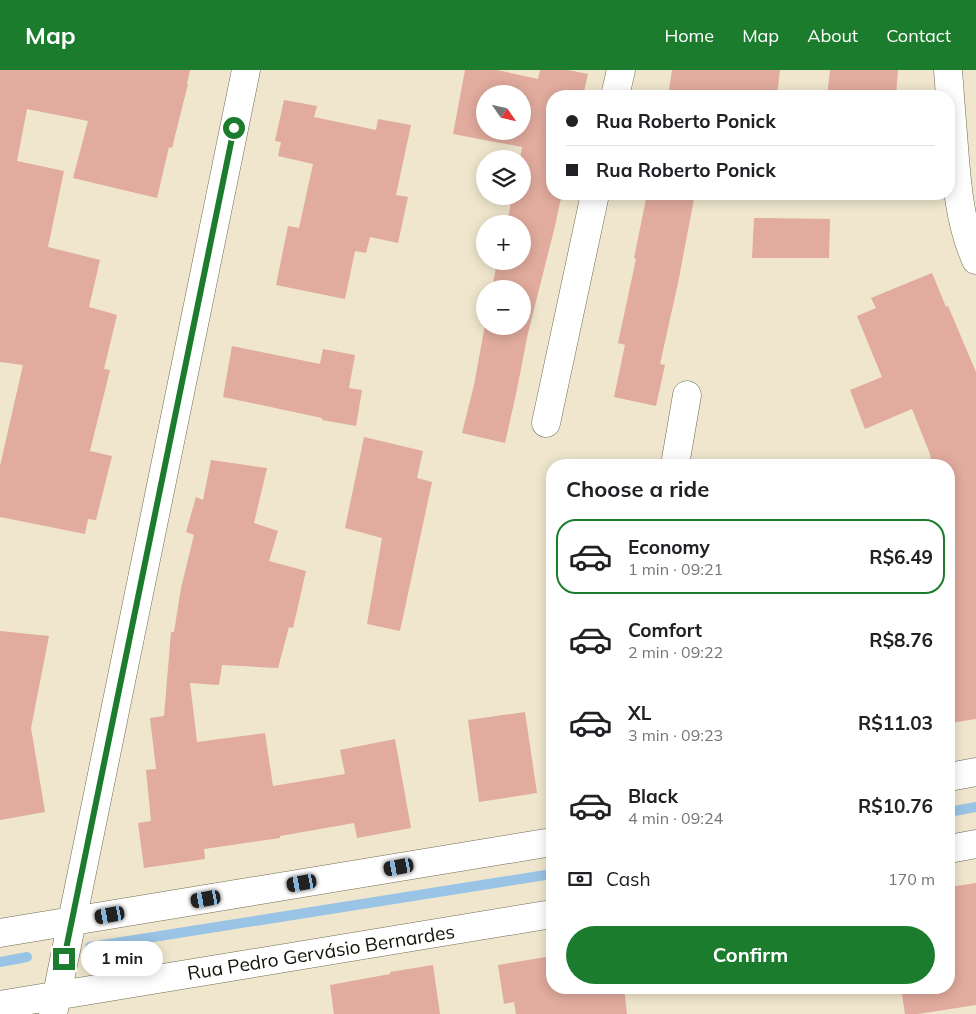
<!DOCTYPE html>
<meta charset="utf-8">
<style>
body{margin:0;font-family:Mulish,sans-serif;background:#f2f2f2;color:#202124;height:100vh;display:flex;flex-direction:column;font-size:19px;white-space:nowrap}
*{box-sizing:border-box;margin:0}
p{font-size:16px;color:#757577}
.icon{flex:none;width:28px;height:28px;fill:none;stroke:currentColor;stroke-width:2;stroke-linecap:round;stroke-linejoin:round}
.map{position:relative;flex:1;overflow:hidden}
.drawer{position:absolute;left:546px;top:389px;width:409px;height:535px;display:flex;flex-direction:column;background:#fff;border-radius:20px;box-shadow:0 2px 12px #0003}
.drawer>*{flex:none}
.hud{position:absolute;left:546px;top:20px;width:409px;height:110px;border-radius:20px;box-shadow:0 2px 12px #0003;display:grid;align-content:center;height:110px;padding:0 20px;background:#fff}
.needle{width:32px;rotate:124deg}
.buttons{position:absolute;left:476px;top:15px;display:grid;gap:10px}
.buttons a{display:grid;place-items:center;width:55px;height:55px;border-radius:50%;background:#fff;box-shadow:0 2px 12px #0003;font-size:25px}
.end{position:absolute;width:22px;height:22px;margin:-11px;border:6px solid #1b7c2d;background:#fff;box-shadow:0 0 0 2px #fff}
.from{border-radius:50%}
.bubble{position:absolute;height:35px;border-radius:18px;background:#fff;box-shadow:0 2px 12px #0003;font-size:16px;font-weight:700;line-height:35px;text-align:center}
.car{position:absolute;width:15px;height:30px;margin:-15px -8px;border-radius:6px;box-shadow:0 0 4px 1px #0007;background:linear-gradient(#222 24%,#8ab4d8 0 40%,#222 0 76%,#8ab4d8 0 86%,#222 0)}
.hud b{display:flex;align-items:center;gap:18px;height:48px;font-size:19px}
.hud b+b{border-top:1px solid #e0e0e0}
.hud i{width:12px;height:12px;background:#202124}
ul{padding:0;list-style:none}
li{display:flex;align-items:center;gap:15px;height:75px;margin:0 10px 8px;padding:0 10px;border:2px solid transparent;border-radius:20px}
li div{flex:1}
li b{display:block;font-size:19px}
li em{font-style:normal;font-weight:700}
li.selected{border-color:#1b7c2d}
li>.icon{width:45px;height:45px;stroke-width:1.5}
h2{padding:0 20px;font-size:22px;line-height:60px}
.pay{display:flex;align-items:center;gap:12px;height:55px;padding:0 20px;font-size:19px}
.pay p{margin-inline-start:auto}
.button{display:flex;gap:10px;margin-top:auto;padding:10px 20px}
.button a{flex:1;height:58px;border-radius:30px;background:#1b7c2d;color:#fff;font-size:20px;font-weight:700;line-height:58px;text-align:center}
header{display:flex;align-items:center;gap:30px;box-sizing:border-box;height:70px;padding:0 25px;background:#1b7c2d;color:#fff}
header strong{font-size:24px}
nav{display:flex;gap:28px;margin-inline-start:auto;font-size:18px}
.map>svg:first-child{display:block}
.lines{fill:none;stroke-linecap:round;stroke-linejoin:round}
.stream{stroke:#99c4e6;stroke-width:10}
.building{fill:#e1ab9d;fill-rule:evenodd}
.minor-casing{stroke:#716953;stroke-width:29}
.minor{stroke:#fff;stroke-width:28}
.route{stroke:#1b7c2d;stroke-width:6}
.labels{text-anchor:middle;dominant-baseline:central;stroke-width:5;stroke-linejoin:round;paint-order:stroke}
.street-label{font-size:19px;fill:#141108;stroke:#fff}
</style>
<header>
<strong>Map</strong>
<nav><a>Home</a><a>Map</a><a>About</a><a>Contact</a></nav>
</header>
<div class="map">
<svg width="976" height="944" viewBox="0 0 976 944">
<rect width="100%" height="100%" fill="#efe6cd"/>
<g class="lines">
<!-- stream -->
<path class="stream" d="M949 742 976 737
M90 877 552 804
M0 892 27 887"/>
</g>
<!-- building -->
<path class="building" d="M0 0H190L187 14H188L172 78 169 77 157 128 73 108 88 51 27 39 17 91 64 101 48 177 100 190 89 237 117 245 104 299 110 300 90 381 112 386 96 450 88 449 85 464 0 447V396L23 295 0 292Z
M465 0H497L538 9 540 0H568L588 4 583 26H552V124H562L554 160 528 263 516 324 505 373 462 363 474 315 485 255V256H522V219H492L497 191H522V154H507L512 126H522V89H520L522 77 453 64ZM485 24H522V61H485Z
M672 0H780L777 26H668Z
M830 0H898L896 26H827Z
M284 30 317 36 314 47 376 60 378 49 411 55 396 125 408 127 398 173 370 167 366 183 355 181 345 229 276 215 288 156 299 158 313 94 278 86 281 72 275 71Z
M647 124H667L694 129 678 213 660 294 665 295 656 336 614 327 625 275 618 273 636 189 634 188Z
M754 148 830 149 829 188H752Z
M932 203 946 237 948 236 976 302V649L949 653V395H932L930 384 912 339 865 359 850 320 882 307 857 246 876 238 871 228Z
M232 276 320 294 323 279 355 285 349 318 362 320 356 356 322 350V348L223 327Z
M364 367 423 381 417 408 432 412 400 561 367 554 382 468 345 458Z
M211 390 267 398 254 453 278 461 269 491 306 501 293 558 289 557 278 598 222 595 219 615 190 613 197 672 265 663 273 716 345 704 340 680 395 669 411 758 357 768 354 753 280 766V768L204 779 205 789 144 798 138 753 151 751 146 700 156 699 150 648 164 646 171 562H174L181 518 194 465 186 462 196 427 203 430Z
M0 561 49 566 31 658 45 742 0 750Z
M525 642 537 723 479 732 468 650Z
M976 813V935L918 944H905L901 918H949V817Z
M552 886V918H624L627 944H516L514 932 504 934 498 895Z
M433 895 440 944H334L330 915 390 904V902Z"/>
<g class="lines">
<defs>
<path id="minor" d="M948 0C950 26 952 51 954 77 957 116 960 154 976 190
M615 26 621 0
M546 353 595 124
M675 395 687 325
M949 707 976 702
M949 779 976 774
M0 863 552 772
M0 935 552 844
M53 944 246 0"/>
</defs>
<!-- minor casing -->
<use href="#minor" class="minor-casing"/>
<!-- minor -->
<use href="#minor" class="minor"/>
</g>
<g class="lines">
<!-- route -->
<path class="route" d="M64 889 234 58"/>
</g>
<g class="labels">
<!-- street labels -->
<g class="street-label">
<text transform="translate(321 882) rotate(-9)">Rua Pedro Gervásio Bernardes</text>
</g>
</g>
</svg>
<div class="buttons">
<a><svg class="needle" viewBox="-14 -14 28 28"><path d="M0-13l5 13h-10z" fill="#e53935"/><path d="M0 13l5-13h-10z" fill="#757577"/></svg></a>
<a><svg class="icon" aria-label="layers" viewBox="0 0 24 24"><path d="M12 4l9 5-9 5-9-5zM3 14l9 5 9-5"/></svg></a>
<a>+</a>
<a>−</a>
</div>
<i class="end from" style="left:234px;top:58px"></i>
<i class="end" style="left:64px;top:889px"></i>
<div class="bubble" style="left:81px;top:871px;width:82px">1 min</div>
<i class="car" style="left:399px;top:797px;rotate:260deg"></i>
<i class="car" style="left:302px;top:813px;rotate:260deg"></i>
<i class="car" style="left:206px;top:829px;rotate:260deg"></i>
<i class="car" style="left:110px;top:845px;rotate:260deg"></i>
<div class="hud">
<b><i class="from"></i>Rua Roberto Ponick</b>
<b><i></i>Rua Roberto Ponick</b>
</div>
<section class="drawer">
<h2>Choose a ride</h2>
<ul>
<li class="selected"><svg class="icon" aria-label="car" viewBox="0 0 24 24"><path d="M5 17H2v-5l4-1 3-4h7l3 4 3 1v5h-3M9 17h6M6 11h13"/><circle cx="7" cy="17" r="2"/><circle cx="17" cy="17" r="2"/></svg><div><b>Economy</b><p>1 min · 09:21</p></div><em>R$6.49</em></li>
<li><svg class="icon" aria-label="car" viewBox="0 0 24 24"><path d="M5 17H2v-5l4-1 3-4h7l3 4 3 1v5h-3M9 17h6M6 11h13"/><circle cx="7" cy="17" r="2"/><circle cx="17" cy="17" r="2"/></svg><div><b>Comfort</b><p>2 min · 09:22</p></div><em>R$8.76</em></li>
<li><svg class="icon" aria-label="car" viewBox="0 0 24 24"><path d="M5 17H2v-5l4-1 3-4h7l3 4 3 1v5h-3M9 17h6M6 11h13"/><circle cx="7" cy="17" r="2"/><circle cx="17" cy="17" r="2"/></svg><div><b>XL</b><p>3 min · 09:23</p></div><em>R$11.03</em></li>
<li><svg class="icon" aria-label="car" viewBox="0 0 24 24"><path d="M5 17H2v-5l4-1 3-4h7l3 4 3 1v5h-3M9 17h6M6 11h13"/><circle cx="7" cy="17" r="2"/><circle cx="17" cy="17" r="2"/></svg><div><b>Black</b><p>4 min · 09:24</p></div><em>R$10.76</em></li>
</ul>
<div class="pay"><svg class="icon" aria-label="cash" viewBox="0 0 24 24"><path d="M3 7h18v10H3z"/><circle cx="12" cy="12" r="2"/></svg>Cash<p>170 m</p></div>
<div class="button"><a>Confirm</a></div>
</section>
</div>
